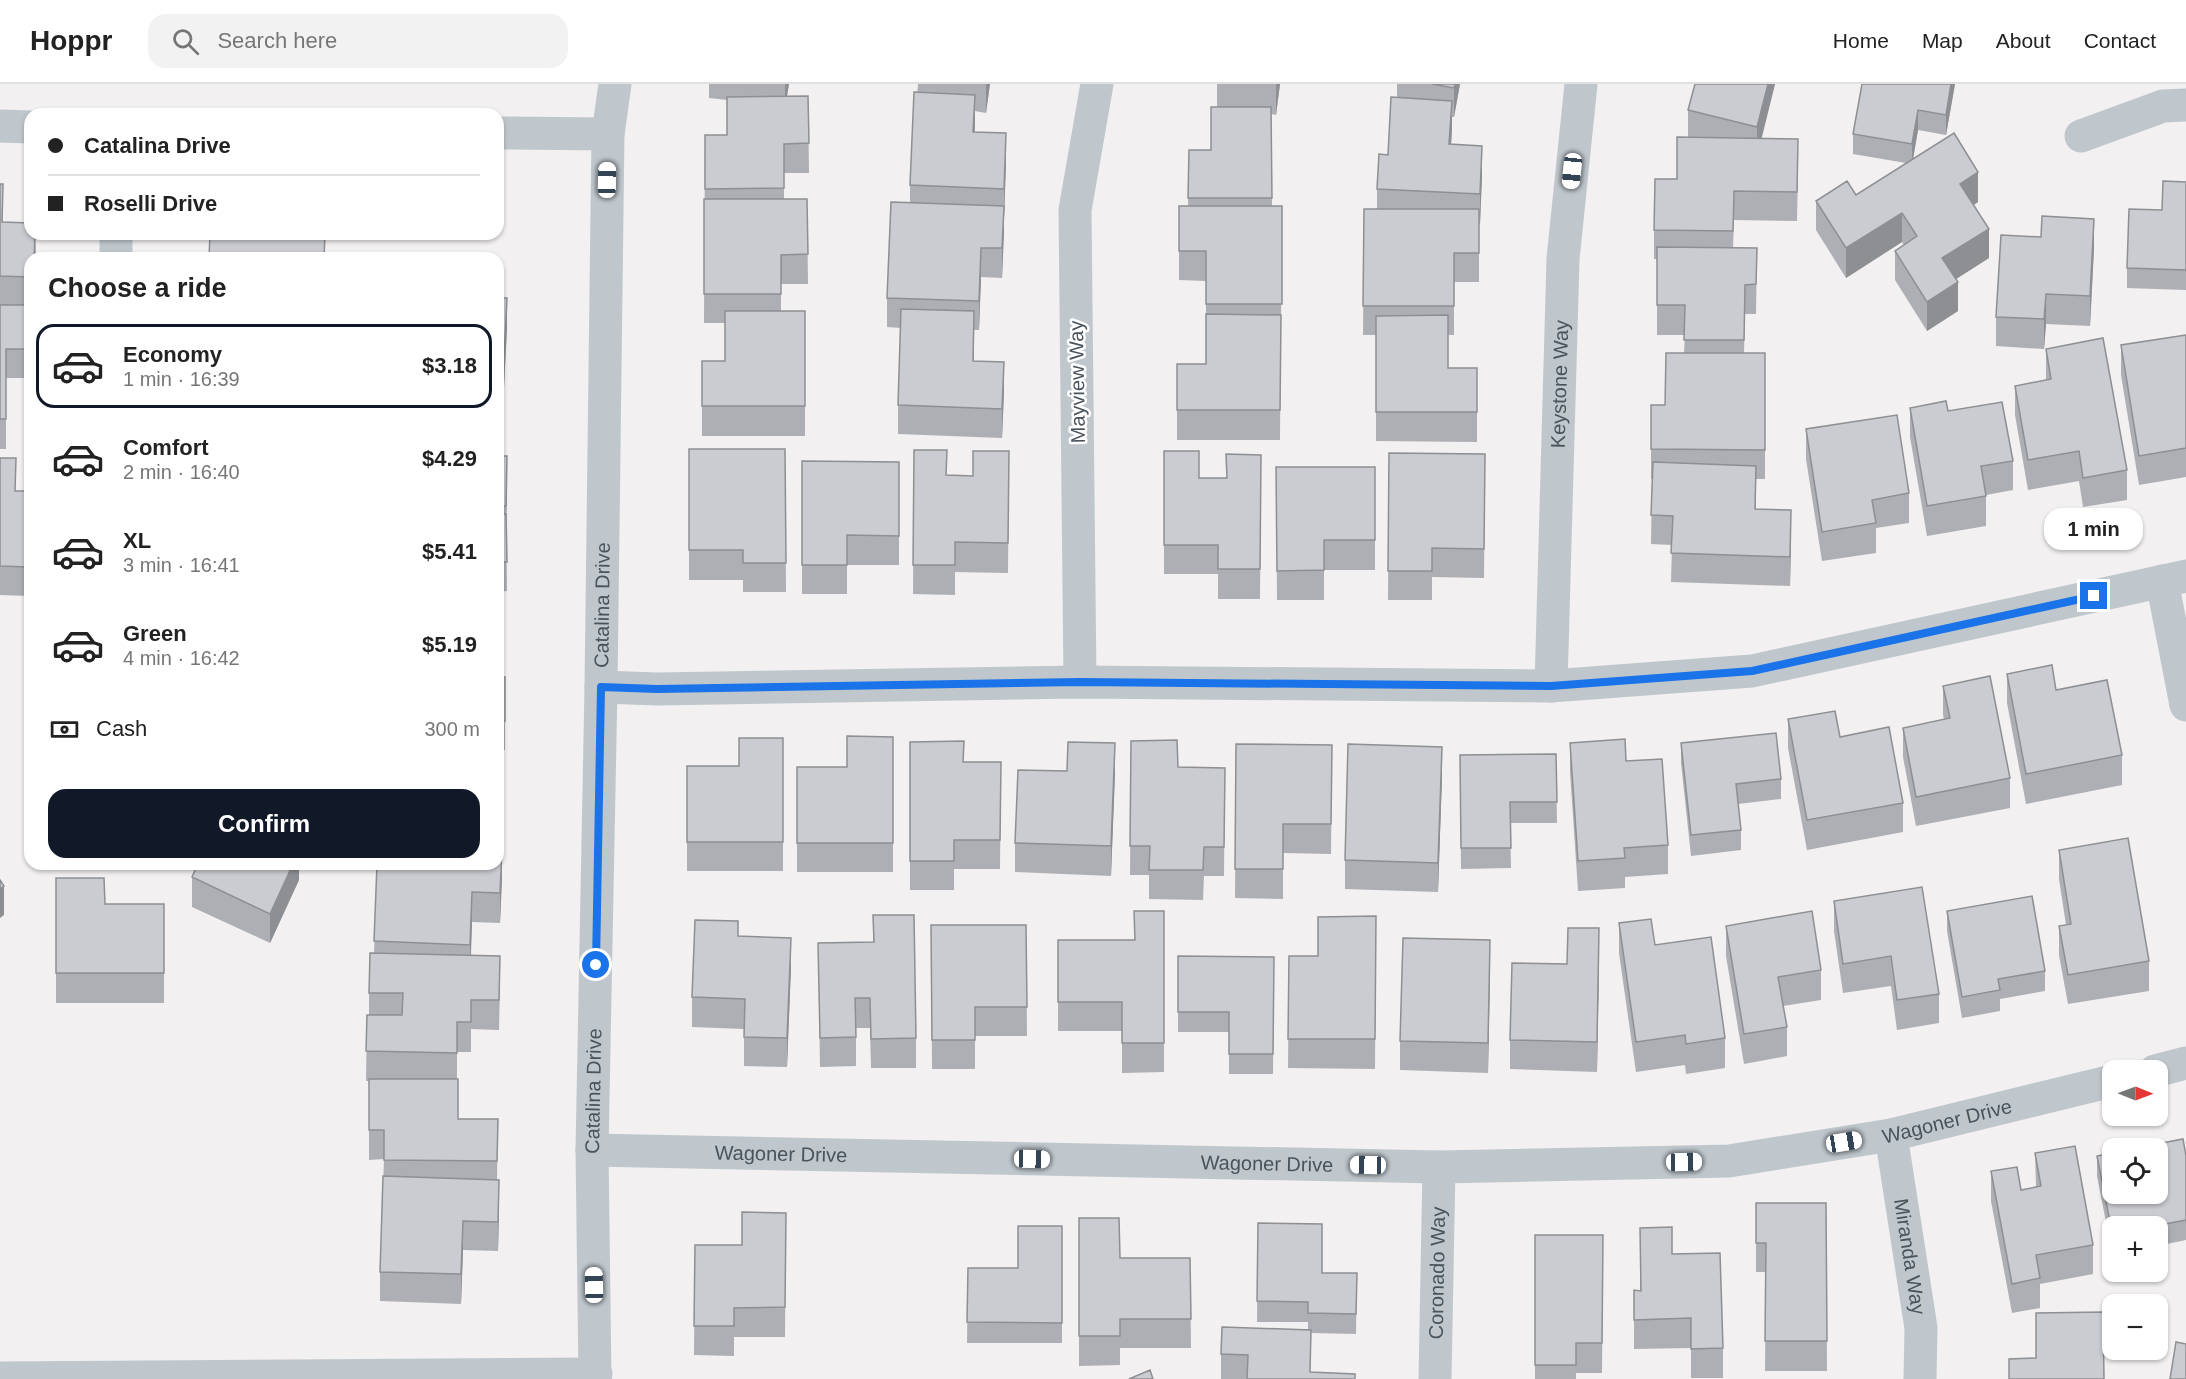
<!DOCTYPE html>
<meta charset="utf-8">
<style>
body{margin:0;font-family:Helvetica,sans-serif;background:#f2f2f2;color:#222;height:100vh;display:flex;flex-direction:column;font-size:22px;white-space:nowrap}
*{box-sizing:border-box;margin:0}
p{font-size:20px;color:#767676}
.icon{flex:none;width:33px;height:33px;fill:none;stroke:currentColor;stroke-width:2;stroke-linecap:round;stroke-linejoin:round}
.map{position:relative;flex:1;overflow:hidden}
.sheet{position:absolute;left:24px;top:168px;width:480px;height:618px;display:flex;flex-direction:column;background:#fff;border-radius:18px;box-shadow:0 2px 4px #0004}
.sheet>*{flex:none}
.guide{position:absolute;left:24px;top:24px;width:480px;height:132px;border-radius:18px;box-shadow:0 2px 4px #0004;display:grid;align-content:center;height:132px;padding:0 24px;background:#fff}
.needle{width:39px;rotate:91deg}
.controls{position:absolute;left:2102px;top:976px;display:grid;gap:12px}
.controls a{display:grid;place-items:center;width:66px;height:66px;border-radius:12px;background:#fff;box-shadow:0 2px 4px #0004;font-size:30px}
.end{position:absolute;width:27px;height:27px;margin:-14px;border:8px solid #1a73e8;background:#fff;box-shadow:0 0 0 3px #fff}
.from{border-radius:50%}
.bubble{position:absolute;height:42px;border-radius:18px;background:#fff;box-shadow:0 2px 4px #0004;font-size:20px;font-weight:800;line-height:42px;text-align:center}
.car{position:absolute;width:18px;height:36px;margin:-18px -9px;border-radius:8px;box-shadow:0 0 4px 2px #0007;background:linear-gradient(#fff 24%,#345 0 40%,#fff 0 76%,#345 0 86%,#fff 0)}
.guide b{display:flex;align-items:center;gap:21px;height:57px;font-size:22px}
.guide b+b{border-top:2px solid #e0e0e0}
.guide i{width:15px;height:15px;background:#222}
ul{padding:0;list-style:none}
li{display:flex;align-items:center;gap:18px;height:84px;margin:0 12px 9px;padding:0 12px;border:3px solid transparent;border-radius:18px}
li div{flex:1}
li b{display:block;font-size:22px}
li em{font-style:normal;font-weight:800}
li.active{border-color:#111827}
li>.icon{width:54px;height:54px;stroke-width:1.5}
h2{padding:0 24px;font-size:27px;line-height:72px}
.pay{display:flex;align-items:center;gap:15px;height:66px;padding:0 24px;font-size:22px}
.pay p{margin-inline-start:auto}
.action{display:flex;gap:12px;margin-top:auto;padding:12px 24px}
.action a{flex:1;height:69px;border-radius:18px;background:#111827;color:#fff;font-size:24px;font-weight:800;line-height:69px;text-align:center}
header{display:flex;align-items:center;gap:36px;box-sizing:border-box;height:84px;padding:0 30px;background:#fff;border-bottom:2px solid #e0e0e0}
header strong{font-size:28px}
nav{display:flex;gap:33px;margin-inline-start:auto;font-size:21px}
.search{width:420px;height:54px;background:#f2f2f2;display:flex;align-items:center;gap:15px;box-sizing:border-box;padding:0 21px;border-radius:18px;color:#767676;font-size:22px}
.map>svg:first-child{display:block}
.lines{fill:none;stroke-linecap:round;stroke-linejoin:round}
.minor{stroke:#bfc7cd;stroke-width:33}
.tertiary{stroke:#bfc7cd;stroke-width:33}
.wall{fill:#aeafb4}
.shaded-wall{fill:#8d8f92}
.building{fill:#caccd1;stroke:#8d8f92;stroke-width:1.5}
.route{stroke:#1a73e8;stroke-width:8}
.labels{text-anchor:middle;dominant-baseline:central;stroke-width:5;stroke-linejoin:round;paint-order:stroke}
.street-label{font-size:20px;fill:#49535b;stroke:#fff}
</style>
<header>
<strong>Hoppr</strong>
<div class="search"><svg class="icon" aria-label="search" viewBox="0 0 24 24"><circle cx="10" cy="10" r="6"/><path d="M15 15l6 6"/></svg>Search here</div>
<nav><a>Home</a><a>Map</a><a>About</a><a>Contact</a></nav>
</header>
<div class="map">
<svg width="2186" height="1295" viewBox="0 0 2186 1295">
<rect width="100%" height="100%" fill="#f2f0f0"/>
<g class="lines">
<!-- minor -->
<g class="minor">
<path d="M2081 52 2163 22 2186 21"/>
<path d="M116 174V150"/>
<path d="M2162 497 2186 621"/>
<path d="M1080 598 1075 126 1097 0"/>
<path id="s1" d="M1551 602 1563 175 1581 0"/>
<path d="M601 603 657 605 1080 598 1551 602 1752 587 2186 492"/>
<path d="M2155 987 2186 979"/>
<path id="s2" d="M1891 1051 1921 1244 1920 1295"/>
<path id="s3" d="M592 1066 1439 1083 1729 1077 1891 1051 2112 997"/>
<path id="s4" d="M1435 1295 1439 1083"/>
</g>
<!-- tertiary -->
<g class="tertiary">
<path d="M0 42 30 43"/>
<path d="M498 49 608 50"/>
<path d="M0 1294 596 1290"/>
<path id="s5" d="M595 1295 592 1066 601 603 608 50 615 0"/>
</g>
</g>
<!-- wall -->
<path class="wall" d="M709 0H789L787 12H808L809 89H784V115H807L808 200H781V227H805V352H702V277H725V239H704L705 51H727V16L709 14Z
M918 0H990L986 29 975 27V48L1006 78 1002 194 981 193 979 246H974V277L1004 308 1002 354 898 350V321L901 244 887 243V214L910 119V101Z
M1217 0H1280L1276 31 1271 30 1272 122H1282L1280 356H1177V280H1206V197L1179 196V122H1188L1189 66H1211L1217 23Z
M1397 0H1460L1454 33H1452L1451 61 1482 92 1480 140H1479V198H1454V251H1448V284H1477V358L1376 357V251H1363L1364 125H1377V105L1388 71 1397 14Z
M1695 0H1775L1761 55 1798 85 1797 137 1734 136 1733 164H1757L1756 230H1745L1744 269H1765V395H1756V425L1791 456 1790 502 1671 498 1672 461 1651 460 1652 395H1651V365L1684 269 1685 251H1657V175H1654V146L1677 95 1688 54V26Z
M1862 0H1955L1946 51 1918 46 1913 75 1978 118 1974 121 1989 174 1956 195 1958 227 1927 247 1895 196V167L1904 161 1902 158 1846 194 1816 146V117L1856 111 1906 79 1853 70V50Z
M2186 98V206L2127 204V184L2162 126Z
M0 100 3 138 36 150 30 174V294H6V365H0Z
M2094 164 2090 242 2046 240 2044 265 1996 262V233Z
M498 214 507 243 504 303H498Z
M2186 251V393L2139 401 2121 291V261Z
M2046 265 2127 386V416L2083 423 2079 397 2028 406 2015 331V302L2046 296Z
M1910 324 1948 327 2013 377V406L1986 411V442L1927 452 1910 353Z
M1806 345 1909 409V439L1876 444V469L1822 477 1806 375Z
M689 365H785L786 508H743V496H689Z
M914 366 947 391 973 392 1009 367 1008 489 955 488V511L913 510Z
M1164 367 1199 394H1226L1261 371 1260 515H1218V490H1164Z
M1389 369 1485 370 1484 494 1432 493V516H1388Z
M498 372 507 402 506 433 507 507 498 508Z
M0 374 16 407H30L28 512 0 511Z
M802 377 899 378V481H847V510H802Z
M1276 383H1375V486H1324V516H1277Z
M2007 590 2056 606 2122 671V701L2026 720 2007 619Z
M498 593H505V666H503V728L498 727Z
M1943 602 2010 694V724L1916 742 1903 673V644L1944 635 1943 631Z
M1788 635 1840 653 1903 719V748L1807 766 1788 664Z
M893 653V788H797V683H847Z
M783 654V787H687V682H739Z
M1131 657 1178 683 1225 684 1224 792H1204L1203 816 1149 815V791H1130Z
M910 658 964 678H1001L1000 785H954V806H910Z
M1570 659 1626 677 1668 761V790L1625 793V804L1578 807 1570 688Z
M1681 659 1781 695V715L1738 720 1741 746V766L1691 772 1681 679Z
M1236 660 1332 661 1331 770 1283 769V815L1235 814Z
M1556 670 1557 739H1510L1511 784 1461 785 1460 671Z
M1115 689 1111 792 1015 788V759Z
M1442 693 1438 808 1345 805V776Z
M2059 766 2149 877V907L2068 920 2059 871V842L2066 841 2059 795Z
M299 780V796L270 859 192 823V793Z
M377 780 502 794 500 839 472 838 471 872 500 902 499 946 471 945V968H457V995L458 1035H498L497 1096 499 1125 498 1167 463 1166 461 1220 380 1217V1188L384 1075 369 1076V997H366L367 931H369V909L374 870Z
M56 794 105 820H164V919H56Z
M1834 817 1939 910V939L1897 946 1891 902 1843 909 1834 847Z
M1164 827V988L1122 989V947H1058V856H1134Z
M1947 827 2045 887V907L2000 915V927L1962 934 1947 847Z
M873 831 916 954V984H871L870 944H856V982L820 983 818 859 873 858Z
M1376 832 1375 985 1288 984 1289 872H1318Z
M1619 839 1655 861 1725 954V984L1686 990 1685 981 1636 988 1619 869Z
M931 841H1026L1027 952H975V985H932Z
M1726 842 1821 886V916L1783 922 1787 943V972L1744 980 1726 872Z
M738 852 791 883 787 983 744 982V945L692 943V913Z
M1178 872 1274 873 1273 990H1229V948H1178Z
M1599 874 1597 988 1510 985V956L1567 880Z
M1490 885 1488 989 1400 986V957Z
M2035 1069 2093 1161V1190L2040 1200V1224L2012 1229 1991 1117V1087L2021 1106 2036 1103Z
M2097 1072H2186V1156L2157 1162V1143H2112V1169L2097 1092Z
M1756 1119H1826L1827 1287H1765L1766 1188H1756Z
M786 1129 785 1253H734V1272L694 1271 695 1161H742Z
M1079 1134 1120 1174H1190L1191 1264H1120V1281L1079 1282Z
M1258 1139 1322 1189H1357L1356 1250 1311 1249 1310 1288 1355 1295H1221V1270L1308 1246V1238H1257Z
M1062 1142V1259H967L968 1184H1018Z
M1640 1144 1672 1170 1723 1264V1294H1691V1264L1634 1265V1206L1640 1207Z
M1535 1151H1603L1602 1289H1576V1295H1535Z"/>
<!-- shaded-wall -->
<path class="shaded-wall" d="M785 0H789L785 23Z
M986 0H990L986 29Z
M1276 0H1280L1276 31Z
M1455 0H1460L1454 33V4Z
M1768 0H1775L1757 73V43Z
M1951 0H1955L1946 51V31Z
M975 11V40L973 77V48Z
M1452 17V46L1449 90V60Z
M1918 26V46L1912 81V60Z
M1006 49V78L1004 134V105Z
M1482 62V92L1480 140V110Z
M1978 88V118L1960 129V100Z
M1004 122V151L1002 194V164Z
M1902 129V158L1846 194V164Z
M2094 135V164L2090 242V212Z
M1989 145V174L1942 204V174Z
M35 150 36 174H34Z
M981 164V193L979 246V217Z
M1958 198V227L1927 247V218Z
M2046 210V240L2044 265V235Z
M507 214V243L504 303V274Z
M974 227V257L973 307V277Z
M1004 278V308L1002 354V325Z
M507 372V402L506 451V422Z
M30 423V452L28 512V483Z
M1791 426V456L1790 502V473Z
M1115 659V689L1111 792V762Z
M1442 663V693L1438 808V779Z
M502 764V794L500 839V809Z
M293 780H299V796L270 859V830Z
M4 802V831L0 834V805Z
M472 808V838L470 890V861Z
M1599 844V874L1597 988V958Z
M791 854V883L787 983V954Z
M1490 856V885L1488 989V959Z
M499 1096V1125L498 1167V1138Z
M463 1137V1166L461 1220V1190Z"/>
<!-- building -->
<path class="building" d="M1432 0H1455L1454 4Z
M1695 0H1768L1757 43 1688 26Z
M1862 0H1951L1946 31 1918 26 1912 60 1853 50Z
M914 8 975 11 973 48 1006 49 1004 105 910 101Z
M808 12 809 59 784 60V104L705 105V51H727V13Z
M1391 13 1452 17 1449 60 1482 62 1480 110 1377 105 1379 70 1388 71Z
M1211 23H1271L1272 114H1188L1189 66H1211Z
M1954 49 1978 88 1960 100 1989 145 1942 174 1958 198 1927 218 1895 167 1917 152 1902 129 1846 164 1816 117 1847 97 1856 111Z
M1677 53 1798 55 1797 108 1734 107 1733 147 1654 146 1655 95H1677Z
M2163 97 2186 98V186L2127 184 2129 125 2162 126Z
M0 100H3L2 138 30 139V150H35L34 174H30V193L0 192Z
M704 115H807L808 170 781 171V210H704Z
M891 118 1004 122 1002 164H981L979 217 887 214Z
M1179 122H1282V220H1206V167H1179Z
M1364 125H1479V169H1454V222H1363Z
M2042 132 2094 135 2090 212 2046 210 2044 235 1996 233 2001 151 2041 153Z
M210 150H325L324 174H209Z
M1657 163 1757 164 1756 200 1745 201 1744 256H1684L1685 221H1657Z
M498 214H507L504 274 498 273Z
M0 221H30V265H6V335H0Z
M901 225 974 227 973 277 1004 278 1002 325 898 321Z
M725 227H805V322H702V277H725Z
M1206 230 1281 231 1280 326H1177V280H1206Z
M1448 231V284H1477V328H1376V232Z
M2186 251V364L2139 372 2121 261Z
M2103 254 2127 386 2083 394 2079 367 2028 376 2015 302 2051 295 2046 265Z
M1666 269H1765V366L1651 365V321H1665Z
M1946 317 1948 327 2002 318 2013 377 1981 382 1986 412 1927 422 1910 324Z
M1897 331 1909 409 1872 416 1876 439 1822 448 1806 345Z
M689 365H785L786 479H743V466H689Z
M914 366H947L946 391 973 392V367H1009L1008 459 955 458V481H913Z
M1164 367H1199V394H1227L1226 370 1261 371 1260 485H1218V461H1164Z
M1389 369 1485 370 1484 465 1432 464V487H1388Z
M498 372H507L506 422H498Z
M0 374H16L15 407H30L28 483 0 482Z
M802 377 899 378V452L847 451V481H802Z
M1653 378 1756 382 1755 425 1791 426 1790 473 1671 469 1673 432 1651 431Z
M1276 383H1375V456H1324V486L1277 487Z
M498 430H506L507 478H498Z
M2052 581 2056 606 2107 596 2122 671 2026 690 2007 590Z
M1990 592 2010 694 1916 713 1903 644 1950 634 1943 602Z
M498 593H505V637H498Z
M1835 627 1840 653 1889 643 1903 719 1807 736 1788 635Z
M1776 649 1781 695 1736 700 1741 746 1691 751 1681 659Z
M847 652 893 653V759H797V683H847Z
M498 654H503V698H498Z
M739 654H783V758H687V682H739Z
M1625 655 1626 677 1662 675 1668 761 1624 764 1625 774 1578 777 1570 659Z
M1177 656 1178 683 1225 684 1224 763H1204L1203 786H1149L1150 762H1130L1131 657Z
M964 657 963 678H1001L1000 756H954V777H910V658Z
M1068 658 1115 659 1111 762 1015 759 1018 686 1067 687Z
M1236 660 1332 661 1331 740H1283V785H1235Z
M1348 660 1442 663 1438 779 1345 776Z
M1556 670 1557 718H1510L1511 764H1461L1460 671Z
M2128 754 2149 877 2068 891 2059 842 2071 840 2059 766Z
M498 764H502L500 809 472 808 470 861 374 857 377 780H498Z
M198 780H293L270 830 192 793Z
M56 794H104L105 820H164V889H56Z
M0 796 4 802 0 805Z
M1922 803 1939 910 1897 916 1891 872 1843 880 1834 817Z
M2032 812 2045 887 1998 895 2000 906 1962 913 1947 827Z
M1134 827H1164V959H1122V918H1058V856H1135Z
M1812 827 1821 886 1778 893 1787 943 1744 950 1726 842Z
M873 831H914L916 954 871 955 870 914H855L856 953 820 954 818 859 874 858Z
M1376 832 1375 955H1288L1289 872H1318V833Z
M1651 835 1655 861 1711 853 1725 954 1686 960 1685 951 1636 958 1619 839Z
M695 836 738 837V852L791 854 787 954 744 953 745 915 692 913Z
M931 841H1026L1027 923H975V956H932Z
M1568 844H1599L1597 958 1510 956 1512 879 1567 880Z
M1403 854 1490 856 1488 959 1400 957Z
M370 869 500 872 499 916H471V938H457V969L366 967 367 931H402L403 909H369Z
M1178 872 1274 873 1273 970H1229V928H1178Z
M369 995H458V1035H498L497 1077 384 1076V1046H369Z
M2183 1055 2186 1072V1136L2149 1143H2112V1148L2097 1072 2112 1069V1110H2157V1065H2131Z
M2075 1062 2093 1161 2036 1171 2040 1194 2012 1200 1991 1087 2017 1083 2021 1106 2041 1102 2035 1069Z
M383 1092 499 1096 498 1138 463 1137 461 1190 380 1188Z
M1756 1119H1826L1827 1257H1765L1766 1159H1756Z
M742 1128 786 1129 785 1223 734 1224V1242H694L695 1161H742Z
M1079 1134H1119L1120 1174H1190L1191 1235H1120V1252H1079Z
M1258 1139 1322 1140V1189H1357L1356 1230 1308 1229V1218L1257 1217Z
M1018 1142H1062V1239L967 1238 968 1184H1018Z
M1672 1143V1170L1720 1169 1723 1264 1691 1265V1234L1634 1236V1206L1641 1207 1640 1144Z
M1535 1151H1603L1602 1259H1576V1281H1535Z
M2103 1228 2104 1295H2009V1275L2036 1274V1229Z
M1222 1243 1311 1246 1310 1288 1355 1290V1295H1247L1248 1271 1221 1270Z
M2176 1258 2186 1260V1295H2170Z
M1150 1286 1153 1295H1129Z"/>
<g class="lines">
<!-- route -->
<path class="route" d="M596 881 601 603 657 605 1080 598 1551 602 1752 587 2094 512"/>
</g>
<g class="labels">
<!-- street labels -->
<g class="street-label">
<text transform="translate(1077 298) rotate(-91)">Mayview Way</text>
<text stroke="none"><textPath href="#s1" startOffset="302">Keystone Way</textPath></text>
<text stroke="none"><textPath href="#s5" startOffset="774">Catalina Drive</textPath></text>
<text stroke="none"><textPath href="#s5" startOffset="288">Catalina Drive</textPath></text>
<text stroke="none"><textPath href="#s3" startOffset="1359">Wagoner Drive</textPath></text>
<text stroke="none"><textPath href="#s3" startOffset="189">Wagoner Drive</textPath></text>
<text stroke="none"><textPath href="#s3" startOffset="675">Wagoner Drive</textPath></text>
<text stroke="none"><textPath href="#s2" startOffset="123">Miranda Way</textPath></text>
<text stroke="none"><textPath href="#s4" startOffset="106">Coronado Way</textPath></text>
</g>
</g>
</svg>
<div class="controls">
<a><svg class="needle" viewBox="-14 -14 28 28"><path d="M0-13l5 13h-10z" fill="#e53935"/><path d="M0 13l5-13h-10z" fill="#767676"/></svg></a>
<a><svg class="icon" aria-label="locate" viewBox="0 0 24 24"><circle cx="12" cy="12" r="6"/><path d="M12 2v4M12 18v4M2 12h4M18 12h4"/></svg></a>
<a>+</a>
<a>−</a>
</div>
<i class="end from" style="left:596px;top:881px"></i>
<i class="end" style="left:2094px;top:512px"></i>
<div class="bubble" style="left:2044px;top:424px;width:99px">1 min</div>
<i class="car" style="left:1572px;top:87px;rotate:186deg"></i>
<i class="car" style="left:607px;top:96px;rotate:1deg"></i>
<i class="car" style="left:1844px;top:1058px;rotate:81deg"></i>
<i class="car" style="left:1032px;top:1075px;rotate:91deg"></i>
<i class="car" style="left:1684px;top:1078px;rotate:89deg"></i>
<i class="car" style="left:1368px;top:1081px;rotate:271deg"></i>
<i class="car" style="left:594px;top:1201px;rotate:359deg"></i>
<div class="guide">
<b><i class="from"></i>Catalina Drive</b>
<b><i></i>Roselli Drive</b>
</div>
<section class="sheet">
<h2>Choose a ride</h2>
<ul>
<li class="active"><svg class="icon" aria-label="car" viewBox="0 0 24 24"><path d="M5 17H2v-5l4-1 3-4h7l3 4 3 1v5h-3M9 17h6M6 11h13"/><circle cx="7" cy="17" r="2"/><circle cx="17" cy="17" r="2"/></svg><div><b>Economy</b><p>1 min · 16:39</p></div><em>$3.18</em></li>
<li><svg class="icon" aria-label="car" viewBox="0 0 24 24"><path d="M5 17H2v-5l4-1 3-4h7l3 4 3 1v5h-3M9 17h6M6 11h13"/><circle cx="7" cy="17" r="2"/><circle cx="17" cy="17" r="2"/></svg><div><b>Comfort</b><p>2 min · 16:40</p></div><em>$4.29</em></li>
<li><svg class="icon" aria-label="car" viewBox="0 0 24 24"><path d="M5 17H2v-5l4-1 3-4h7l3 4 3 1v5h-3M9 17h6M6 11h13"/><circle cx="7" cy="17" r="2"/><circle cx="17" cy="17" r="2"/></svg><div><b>XL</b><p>3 min · 16:41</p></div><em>$5.41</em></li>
<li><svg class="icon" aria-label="car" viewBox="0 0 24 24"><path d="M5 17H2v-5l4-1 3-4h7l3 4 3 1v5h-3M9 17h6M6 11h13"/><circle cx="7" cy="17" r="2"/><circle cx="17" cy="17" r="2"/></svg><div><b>Green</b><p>4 min · 16:42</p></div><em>$5.19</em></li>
</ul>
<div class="pay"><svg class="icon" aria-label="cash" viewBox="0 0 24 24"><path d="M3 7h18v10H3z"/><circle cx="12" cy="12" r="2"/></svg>Cash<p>300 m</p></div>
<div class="action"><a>Confirm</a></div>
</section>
</div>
